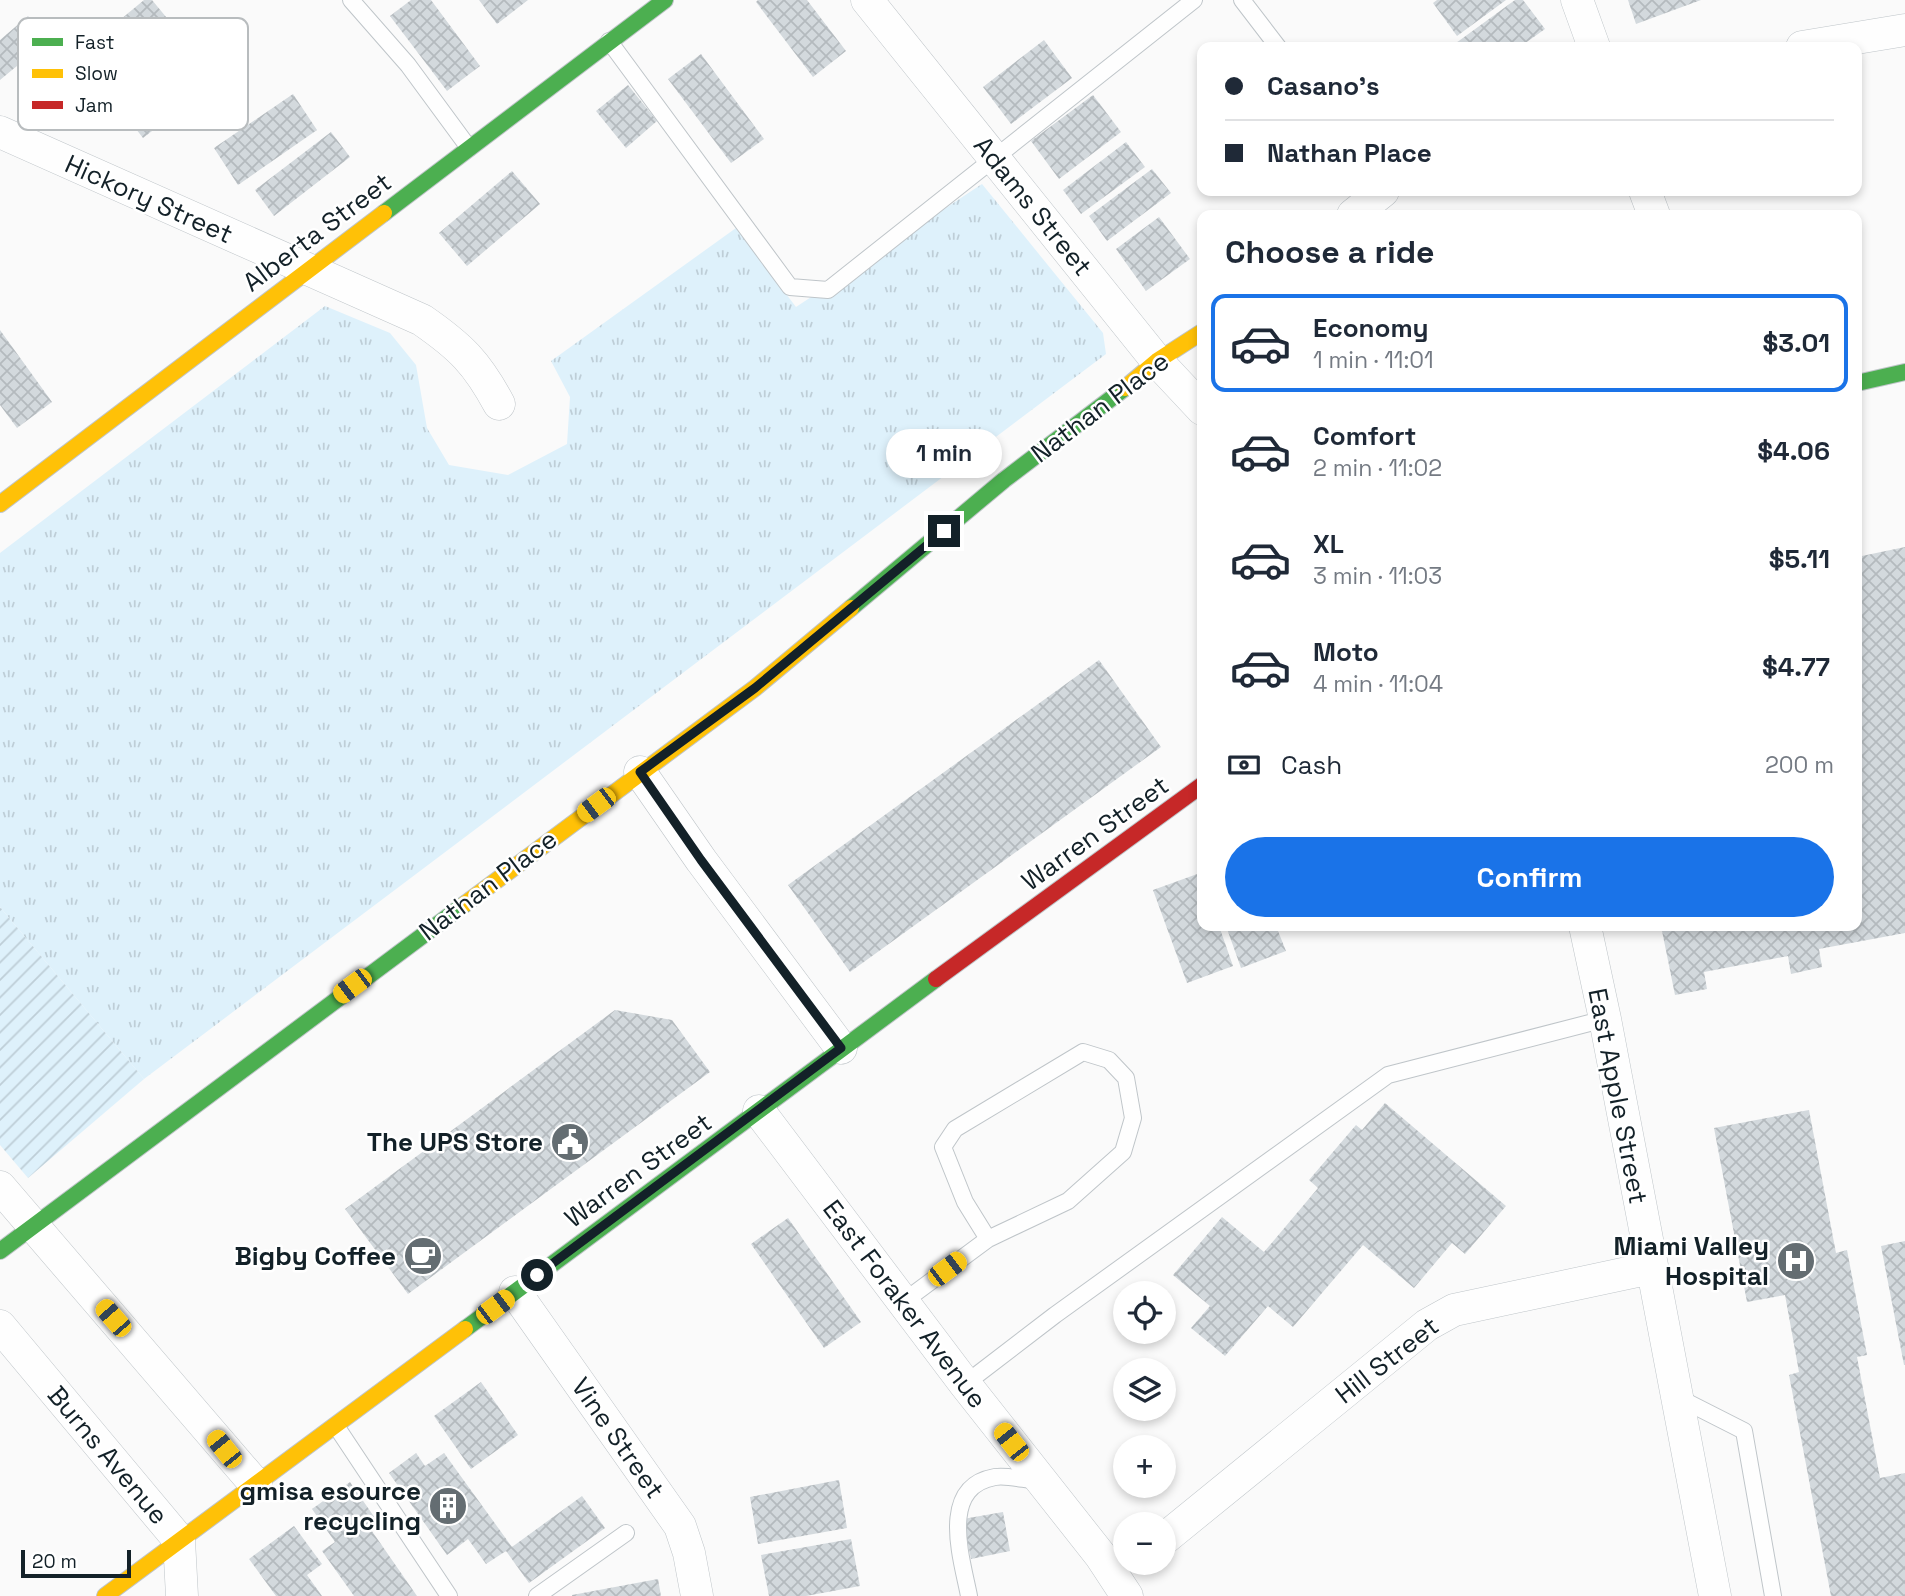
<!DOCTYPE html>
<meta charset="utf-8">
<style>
body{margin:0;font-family:"Space Grotesk",sans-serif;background:#f2f2f3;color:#1f2937;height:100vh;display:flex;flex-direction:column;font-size:26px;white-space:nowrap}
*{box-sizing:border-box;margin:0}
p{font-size:23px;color:#747a83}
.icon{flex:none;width:38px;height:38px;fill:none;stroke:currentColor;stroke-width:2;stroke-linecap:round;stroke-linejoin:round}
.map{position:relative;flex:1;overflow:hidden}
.sheet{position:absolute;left:1197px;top:210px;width:665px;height:721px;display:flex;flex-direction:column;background:#fff;border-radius:14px;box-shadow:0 4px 10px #0003}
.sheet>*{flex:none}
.guide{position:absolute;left:1197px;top:42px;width:665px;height:154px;border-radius:14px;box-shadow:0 4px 10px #0003;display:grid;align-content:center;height:154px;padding:0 28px;background:#fff}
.tools{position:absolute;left:1113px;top:1281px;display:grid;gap:14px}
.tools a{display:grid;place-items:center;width:63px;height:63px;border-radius:50%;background:#fff;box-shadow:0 4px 10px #0003;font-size:35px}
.scale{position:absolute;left:21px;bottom:18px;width:110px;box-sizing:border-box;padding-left:7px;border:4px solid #132128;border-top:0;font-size:19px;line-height:24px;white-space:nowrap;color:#132128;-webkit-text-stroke:5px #fff;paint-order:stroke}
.end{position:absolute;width:32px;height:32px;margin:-16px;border:9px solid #132128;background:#fff;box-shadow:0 0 0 4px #fff}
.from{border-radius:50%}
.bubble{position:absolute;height:49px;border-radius:24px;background:#fff;box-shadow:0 4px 10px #0003;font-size:23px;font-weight:700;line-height:49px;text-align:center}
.car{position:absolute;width:21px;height:42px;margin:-21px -10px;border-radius:9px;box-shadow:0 0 5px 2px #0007;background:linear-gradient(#f5c518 24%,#345 0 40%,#f5c518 0 76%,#345 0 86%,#f5c518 0)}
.guide b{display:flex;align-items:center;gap:24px;height:66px;font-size:26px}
.guide b+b{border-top:2px solid #e0e1e3}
.guide i{width:18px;height:18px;background:#1f2937}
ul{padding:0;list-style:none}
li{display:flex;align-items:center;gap:21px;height:98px;margin:0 14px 10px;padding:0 14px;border:4px solid transparent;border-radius:14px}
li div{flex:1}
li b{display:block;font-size:26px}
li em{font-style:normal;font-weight:700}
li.active{border-color:#1a73e8}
li>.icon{width:63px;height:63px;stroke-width:1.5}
h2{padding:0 28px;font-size:32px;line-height:84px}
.pay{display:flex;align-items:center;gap:18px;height:77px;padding:0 28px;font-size:26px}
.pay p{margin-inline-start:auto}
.primary-button{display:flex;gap:14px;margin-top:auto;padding:14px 28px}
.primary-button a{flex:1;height:80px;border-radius:42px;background:#1a73e8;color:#fff;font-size:28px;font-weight:700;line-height:80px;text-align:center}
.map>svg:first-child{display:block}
.grass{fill:url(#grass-tufts)}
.garden{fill:url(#garden-furrows)}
.building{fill:url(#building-cross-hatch)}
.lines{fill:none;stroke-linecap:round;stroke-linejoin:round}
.lane-casing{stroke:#bfc5c9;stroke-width:18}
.street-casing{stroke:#bfc5c9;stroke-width:33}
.fast-casing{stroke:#bfc5c9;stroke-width:18}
.slow-casing{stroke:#bfc5c9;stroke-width:18}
.jam-casing{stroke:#bfc5c9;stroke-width:18}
.lane{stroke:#fefefe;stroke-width:16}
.street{stroke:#fefefe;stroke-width:32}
.fast{stroke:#4caf50;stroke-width:16}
.slow{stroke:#ffc107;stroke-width:16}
.jam{stroke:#c62828;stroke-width:16}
.route{stroke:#132128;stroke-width:9}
.labels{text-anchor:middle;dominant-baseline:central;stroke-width:5;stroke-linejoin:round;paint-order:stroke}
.street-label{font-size:26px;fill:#132128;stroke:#fff}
.poi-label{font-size:26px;font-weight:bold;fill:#132128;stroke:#fff;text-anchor:end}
.key{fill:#fff;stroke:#b8bcbe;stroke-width:2}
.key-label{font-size:19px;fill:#132128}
</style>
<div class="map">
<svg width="1905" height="1596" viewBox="0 0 1905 1596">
<defs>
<pattern id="grass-tufts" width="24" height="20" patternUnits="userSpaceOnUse" patternTransform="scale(1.75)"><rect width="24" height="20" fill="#def1fb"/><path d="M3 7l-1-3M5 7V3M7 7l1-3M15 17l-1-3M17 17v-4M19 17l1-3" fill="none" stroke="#beced7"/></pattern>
<pattern id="garden-furrows" width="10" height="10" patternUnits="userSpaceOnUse" patternTransform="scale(1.75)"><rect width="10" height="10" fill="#def1fb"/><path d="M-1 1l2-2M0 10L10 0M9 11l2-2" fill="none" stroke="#beced7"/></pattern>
<pattern id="building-cross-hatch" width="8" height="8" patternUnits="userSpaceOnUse" patternTransform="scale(1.75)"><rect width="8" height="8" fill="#d3d9dd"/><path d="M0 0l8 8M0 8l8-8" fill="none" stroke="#b4babe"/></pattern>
</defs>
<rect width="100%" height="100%" fill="#fafafa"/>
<!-- grass -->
<path class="grass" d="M982 184 1103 333 1106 354 144 1079 0 907V553L325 306 390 333 416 365 427 428 449 465 508 475 567 444 570 397 551 361 736 228 796 307Z"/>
<!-- garden -->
<path class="garden" d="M0 907 144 1079 28 1178 0 1145Z"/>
<!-- building -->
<path class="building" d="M144 0H152L181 35 87 112 55 74Z
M411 0H431L480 66 447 91 390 16Z
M479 0H528L497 24Z
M758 0H807L846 51 813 77 756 2Z
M1437 0H1506L1457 36 1433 3Z
M1515 0H1523L1545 29 1520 47H1459L1456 43Z
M1628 0H1701L1636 24Z
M28 16 48 40 0 80V40Z
M1044 40 1072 78 1011 124 983 87Z
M201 50 222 77 143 138 122 111Z
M701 54 764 139 731 163 668 79Z
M628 85 657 121 626 148 596 111Z
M293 94 317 130 238 185 214 148Z
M1093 95 1121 132 1059 179 1031 141Z
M331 132 350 157 274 216 255 190Z
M1126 142 1145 167 1081 214 1063 190Z
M1152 169 1171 193 1107 241 1089 216Z
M512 171 540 204 467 266 439 233Z
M1159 217 1190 259 1146 291 1116 249Z
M0 330 52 402 17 428 0 405Z
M1905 547V933L1819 949 1822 967 1791 974 1788 956 1704 972 1707 989 1675 995 1661 926H1857V557Z
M1099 660 1161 747 850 972 788 885Z
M1200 873 1202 880V926H1219L1233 966 1187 983 1153 890Z
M1226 926H1276L1286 951 1241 968Z
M615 1010 672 1020 710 1072 408 1294 345 1209Z
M1385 1103 1506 1206 1465 1254 1452 1243 1414 1288 1363 1245 1293 1327 1268 1306 1225 1356 1191 1328 1210 1306 1173 1275 1222 1217 1264 1252 1318 1188 1309 1180 1356 1125 1362 1130Z
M1809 1110 1836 1253 1847 1250 1867 1355 1857 1357 1880 1478 1905 1473V1596H1831L1789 1375 1799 1372 1785 1295 1747 1302 1714 1128Z
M788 1218 861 1322 824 1348 751 1244Z
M1905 1241V1365H1904L1881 1246Z
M481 1382 518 1435 471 1469 434 1416Z
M416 1453 425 1466 444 1453 512 1547 582 1496 605 1528 529 1583 506 1551 486 1564 468 1539 447 1555 389 1473Z
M839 1480 847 1528 758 1544 750 1497Z
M350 1482 375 1518 367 1524 417 1596H354L322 1551 335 1542 312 1509Z
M1003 1512 1010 1551 971 1559 963 1519Z
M294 1526 322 1564 307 1575 322 1596H276L249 1559Z
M851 1539 860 1586 806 1596H769L761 1555Z
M658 1579 661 1596H572V1595Z"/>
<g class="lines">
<defs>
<path id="lane" d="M351 0 408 65 469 148
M1242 0 1278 47
M609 41 790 287 828 290 1194 0
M903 1302 988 1239 1068 1201 1123 1152 1133 1118 1126 1078 1109 1060 1083 1052 955 1129 943 1147 965 1202 988 1239
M965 1384 1055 1315 1388 1075 1605 1019
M1677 1397 1744 1431 1773 1596
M336 1426 449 1596
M537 1596 626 1533
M969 1596C962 1559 938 1487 995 1477 1008 1475 1025 1480 1039 1481"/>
<path id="street" d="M867 0 1157 361 1202 409
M1577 0 1594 47
M1802 47 1905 30
M0 132 422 320C461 347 477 363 499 404
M1645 191 1654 215
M1353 215 1383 191
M640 772 701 860 841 1048
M1585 926 1605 1019 1715 1596
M759 1111 965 1384 1100 1555 1127 1596
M0 1187 256 1485
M515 1292 680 1526 689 1553 697 1596
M0 1326 179 1540 182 1596
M1164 1539 1427 1325 1454 1310 1651 1268"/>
<path id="fast" d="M384 213 665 0
M1857 383 1905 372
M851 608 1004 480 1125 388
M0 1251 465 904
M465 1329 936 979"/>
<path id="slow" d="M1125 388 1157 361 1202 332
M0 504 384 213
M465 904 755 688 851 608
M105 1596 465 1329"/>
<path id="jam" d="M936 979 1202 785"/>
</defs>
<!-- lane casing -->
<use href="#lane" class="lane-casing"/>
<!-- street casing -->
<use href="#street" class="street-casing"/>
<!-- fast casing -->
<use href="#fast" class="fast-casing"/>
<!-- slow casing -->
<use href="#slow" class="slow-casing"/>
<!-- jam casing -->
<use href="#jam" class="jam-casing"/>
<!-- lane -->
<use href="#lane" class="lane"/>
<!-- street -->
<use href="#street" class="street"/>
<!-- fast -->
<use href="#fast" class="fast"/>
<!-- slow -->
<use href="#slow" class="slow"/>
<!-- jam -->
<use href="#jam" class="jam"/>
</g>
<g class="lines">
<!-- route -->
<path class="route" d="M537 1275 841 1048 701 860 640 772 755 688 944 531"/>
</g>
<!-- icons -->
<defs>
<symbol id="civic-disc" viewBox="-11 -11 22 22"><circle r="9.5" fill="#646d72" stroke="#fff"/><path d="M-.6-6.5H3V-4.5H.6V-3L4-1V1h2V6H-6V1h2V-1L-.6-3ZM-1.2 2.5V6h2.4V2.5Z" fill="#fff"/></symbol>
<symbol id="cafe-disc" viewBox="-11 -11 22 22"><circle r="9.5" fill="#646d72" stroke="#fff"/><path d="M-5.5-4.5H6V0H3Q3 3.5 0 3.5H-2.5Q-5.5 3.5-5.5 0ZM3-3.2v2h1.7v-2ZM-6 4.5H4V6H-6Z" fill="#fff"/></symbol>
<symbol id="hospital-disc" viewBox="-11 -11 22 22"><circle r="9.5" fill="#646d72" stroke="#fff"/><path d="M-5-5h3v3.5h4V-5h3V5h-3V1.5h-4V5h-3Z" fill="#fff"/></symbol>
<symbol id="building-disc" viewBox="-11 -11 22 22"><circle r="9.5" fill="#646d72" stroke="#fff"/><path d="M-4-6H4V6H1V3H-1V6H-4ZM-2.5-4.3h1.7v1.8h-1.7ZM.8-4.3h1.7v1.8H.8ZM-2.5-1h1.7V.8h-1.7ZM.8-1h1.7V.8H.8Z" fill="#fff"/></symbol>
</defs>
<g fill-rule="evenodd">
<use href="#civic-disc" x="548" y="1120" width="44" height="44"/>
<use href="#cafe-disc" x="401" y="1234" width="44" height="44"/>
<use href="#hospital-disc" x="1774" y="1239" width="44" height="44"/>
<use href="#building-disc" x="426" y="1484" width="44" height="44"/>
</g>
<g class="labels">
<!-- street labels -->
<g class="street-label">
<text transform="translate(149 199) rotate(24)">Hickory Street</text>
<text transform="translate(1033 206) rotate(51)">Adams Street</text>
<text transform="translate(317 232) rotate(-37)">Alberta Street</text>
<text transform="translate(1100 407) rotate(-37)">Nathan Place</text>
<text transform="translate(1095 833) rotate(-36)">Warren Street</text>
<text transform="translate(488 885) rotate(-37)">Nathan Place</text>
<text transform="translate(1618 1096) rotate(79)">East Apple Street</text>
<text transform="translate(638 1170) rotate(-36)">Warren Street</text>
<text transform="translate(905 1304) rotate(53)">East Foraker Avenue</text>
<text transform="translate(1387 1360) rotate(-38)">Hill Street</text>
<text transform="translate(618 1438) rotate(55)">Vine Street</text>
<text transform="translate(108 1455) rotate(50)">Burns Avenue</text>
</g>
<!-- poi labels -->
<g class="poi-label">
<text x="543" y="1142">The UPS Store</text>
<text x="1769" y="1246">Miami Valley<tspan x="1769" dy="30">Hospital</tspan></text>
<text x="396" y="1256">Bigby Coffee</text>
<text x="421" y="1491">gmisa esource<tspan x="421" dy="30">recycling</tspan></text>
</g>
</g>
<!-- legend -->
<rect x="18" y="18" width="230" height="112" rx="10" class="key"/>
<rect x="32" y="38" width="31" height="8" fill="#4caf50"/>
<rect x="32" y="69" width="31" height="9" fill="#ffc107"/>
<rect x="32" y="101" width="31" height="8" fill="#c62828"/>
<g class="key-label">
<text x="75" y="49">Fast</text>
<text x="75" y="80">Slow</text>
<text x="75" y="112">Jam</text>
</g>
</svg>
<div class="tools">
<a><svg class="icon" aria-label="locate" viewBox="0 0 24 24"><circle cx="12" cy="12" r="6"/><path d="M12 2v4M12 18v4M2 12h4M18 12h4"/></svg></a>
<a><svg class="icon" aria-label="layers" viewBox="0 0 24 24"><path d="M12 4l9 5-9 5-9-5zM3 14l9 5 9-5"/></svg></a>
<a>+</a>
<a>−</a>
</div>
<div class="scale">20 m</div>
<i class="end from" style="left:537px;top:1275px"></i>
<i class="end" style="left:944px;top:531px"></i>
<div class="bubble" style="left:886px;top:429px;width:116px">1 min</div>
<i class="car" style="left:596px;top:805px;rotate:233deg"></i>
<i class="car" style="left:352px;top:986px;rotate:233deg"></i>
<i class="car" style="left:947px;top:1269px;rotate:53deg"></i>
<i class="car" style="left:495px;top:1307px;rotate:53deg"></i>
<i class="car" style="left:113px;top:1318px;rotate:319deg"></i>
<i class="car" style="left:1011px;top:1442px;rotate:322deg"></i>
<i class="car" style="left:224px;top:1449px;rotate:321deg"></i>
<div class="guide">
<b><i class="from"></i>Casano's</b>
<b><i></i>Nathan Place</b>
</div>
<section class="sheet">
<h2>Choose a ride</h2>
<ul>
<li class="active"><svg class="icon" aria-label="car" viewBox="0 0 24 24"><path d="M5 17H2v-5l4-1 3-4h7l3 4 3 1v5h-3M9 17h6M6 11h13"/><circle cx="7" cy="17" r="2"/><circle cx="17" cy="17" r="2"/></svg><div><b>Economy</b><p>1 min · 11:01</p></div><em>$3.01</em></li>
<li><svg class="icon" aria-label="car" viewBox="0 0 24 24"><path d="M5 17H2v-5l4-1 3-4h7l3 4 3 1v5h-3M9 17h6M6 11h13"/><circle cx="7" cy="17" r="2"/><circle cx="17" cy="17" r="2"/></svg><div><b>Comfort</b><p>2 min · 11:02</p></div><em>$4.06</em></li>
<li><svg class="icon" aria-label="car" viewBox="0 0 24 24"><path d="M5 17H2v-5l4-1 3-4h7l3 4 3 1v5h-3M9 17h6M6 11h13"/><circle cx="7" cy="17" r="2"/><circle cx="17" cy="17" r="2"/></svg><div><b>XL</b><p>3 min · 11:03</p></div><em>$5.11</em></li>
<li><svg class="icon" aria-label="car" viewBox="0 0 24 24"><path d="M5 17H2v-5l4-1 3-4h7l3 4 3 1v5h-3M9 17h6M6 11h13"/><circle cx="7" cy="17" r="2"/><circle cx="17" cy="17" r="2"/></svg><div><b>Moto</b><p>4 min · 11:04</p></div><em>$4.77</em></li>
</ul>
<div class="pay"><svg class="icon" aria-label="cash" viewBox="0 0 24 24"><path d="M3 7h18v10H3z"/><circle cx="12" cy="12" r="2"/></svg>Cash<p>200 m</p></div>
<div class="primary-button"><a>Confirm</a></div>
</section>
</div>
